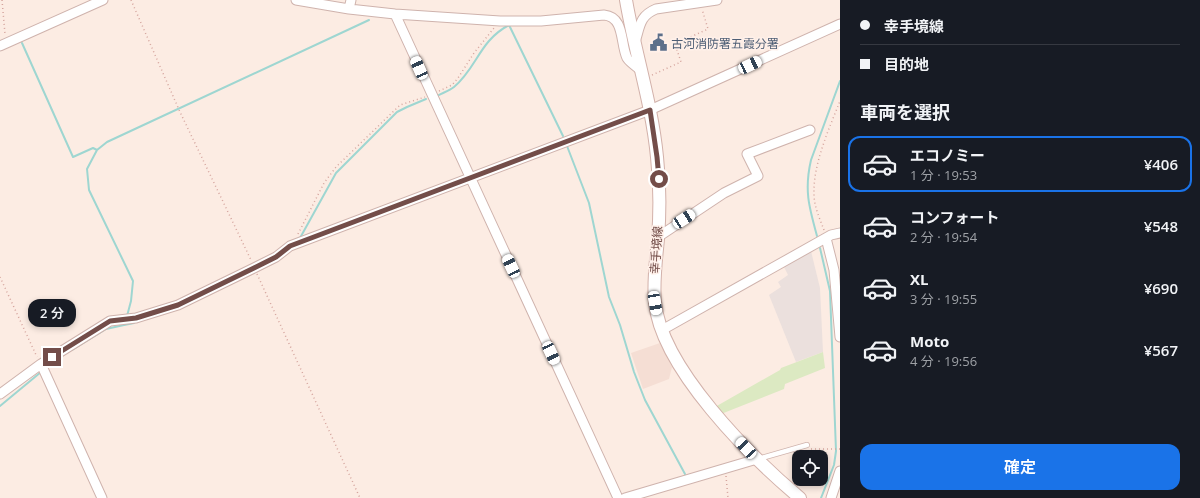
<!DOCTYPE html>
<html lang="ja">
<meta charset="utf-8">
<style>
body{margin:0;font-family:"Open Sans","Noto Sans JP",sans-serif;background:#242831;color:#f1f3f6;height:100vh;display:flex;flex-direction:column;font-size:15px;white-space:nowrap}
*{box-sizing:border-box;margin:0}
p{font-size:13px;color:#9ea1a6}
.icon{flex:none;width:22px;height:22px;fill:none;stroke:currentColor;stroke-width:2;stroke-linecap:round;stroke-linejoin:round}
.map{position:relative;flex:1;overflow:hidden}
.panel{display:flex;flex-direction:column;background:#171b24;width:360px}
.panel>*{flex:none}
.guide{display:grid;align-content:center;height:88px;padding:0 20px;background:#171b24}
.fabs{position:absolute;left:792px;top:450px;display:grid;gap:8px}
.fabs a{display:grid;place-items:center;width:36px;height:36px;border-radius:8px;background:#171b24;box-shadow:0 2px 6px #0003;font-size:20px}
.end{position:absolute;width:18px;height:18px;margin:-9px;border:5px solid #734d49;background:#fff;box-shadow:0 0 0 2px #fff}
.from{border-radius:50%}
.bubble{position:absolute;height:28px;border-radius:12px;background:#171b24;box-shadow:0 2px 6px #0003;font-size:13px;font-weight:600;line-height:28px;text-align:center}
.car{position:absolute;width:12px;height:24px;margin:-12px -6px;border-radius:5px;box-shadow:0 0 3px 1px #0007;background:linear-gradient(#fff 24%,#345 0 40%,#fff 0 76%,#345 0 86%,#fff 0)}
.guide b{display:flex;align-items:center;gap:14px;height:38px;font-size:15px}
.guide b+b{border-top:1px solid #363941}
.guide i{width:10px;height:10px;background:#f1f3f6}
ul{padding:0;list-style:none}
li{display:flex;align-items:center;gap:12px;height:56px;margin:0 8px 6px;padding:0 12px;border:2px solid transparent;border-radius:12px}
li div{flex:1}
li b{display:block;font-size:15px}
li em{font-style:normal;font-weight:600}
li.on{border-color:#1a73e8}
li>.icon{width:36px;height:36px;stroke-width:1.5}
h2{padding:0 20px;font-size:18px;line-height:48px}
.cta{display:flex;gap:8px;margin-top:auto;padding:8px 20px}
.cta a{flex:1;height:46px;border-radius:12px;background:#1a73e8;color:#fff;font-size:16px;font-weight:600;line-height:46px;text-align:center}
main{display:flex;flex:1;min-height:0}
.map>svg:first-child{display:block}
.residential{fill:#f5ded4}
.industrial{fill:#ebe0dd}
.green{fill:#dce9c2}
.lines{fill:none;stroke-linecap:round;stroke-linejoin:round}
.stream{stroke:#9ed6d1;stroke-width:2}
.lane-casing{stroke:#cfb3ad;stroke-width:6}
.street-casing{stroke:#cfb3ad;stroke-width:11}
.secondary-casing{stroke:#d2b1aa;stroke-width:14}
.path{stroke:#d5a59e;stroke-width:1.5;stroke-dasharray:1 3;stroke-linecap:butt}
.lane{stroke:#fff;stroke-width:4.5}
.street{stroke:#fff;stroke-width:9}
.secondary{stroke:#fff;stroke-width:12}
.route{stroke:#734d49;stroke-width:5}
.labels{text-anchor:middle;dominant-baseline:central;stroke-width:3;stroke-linejoin:round;paint-order:stroke}
.service-label{font-size:12px;fill:#4e5e75;stroke:#fff0e9;text-anchor:start}
.street-label{font-size:12px;fill:#734d49;stroke:#fff0e9}
</style>
<main>
<div class="map">
<svg width="840" height="498" viewBox="0 0 840 498">
<rect width="100%" height="100%" fill="#fcece3"/>
<!-- residential -->
<path class="residential" d="M660 343 672 367 669 379 643 389 631 353Z"/>
<!-- industrial -->
<path class="industrial" d="M811 251 820 288 823 352 796 362 769 295 781 287 778 282 788 275 784 267Z"/>
<!-- green -->
<path class="green" d="M823 352 825 368 785 384 784 389 721 414 715 407 780 370 781 368Z"/>
<g class="lines">
<!-- stream -->
<path class="stream" d="M22 43 73 157 93 148 97 150
M437 96C442 93 449 91 454 87 477 68 479 41 509 25L563 136
M567 146 589 203 609 297 620 325 634 372 645 400 685 474
M817 236C809 207 804 190 811 160L840 81
M300 238 336 173 397 112 407 107 426 99
M820 248 830 291 836 451 834 465 821 498
M127 316 131 301 133 281 89 190 87 169 97 150 107 142 369 20
M124 325 134 323
M72 350 106 329 124 325 125 322
M46 368 56 360
M0 406 41 372"/>
<defs>
<path id="lane" d="M758 459 807 445"/>
<path id="street" d="M296 0 349 9
M351 0 349 9 395 14 500 21H541L604 15C625 17 620 43 627 58 630 63 637 67 642 71
M395 14 618 498
M635 42C640 27 639 16 656 9L717 0
M0 46 103 0
M658 237 724 193 758 176 747 154 810 130
M826 238 834 270 840 337
M662 330 831 235 840 233
M41 364 102 498
M0 394 41 364 110 321 136 318 178 305 254 268 276 257 290 246 650 110 840 24
M625 498 757 459
M831 498 840 471"/>
<path id="secondary" d="M626 0C635 53 652 104 657 157 660 184 660 212 658 239 656 260 653 281 655 302 661 368 751 457 800 498"/>
</defs>
<!-- lane casing -->
<use href="#lane" class="lane-casing"/>
<!-- street casing -->
<use href="#street" class="street-casing"/>
<!-- secondary casing -->
<use href="#secondary" class="secondary-casing"/>
<!-- path -->
<path class="path" d="M2 0 5 34
M131 0 180 112 251 260
M652 75 681 62 675 44 708 29 702 9
M439 91 452 85 458 78 474 53 494 28
M824 230C820 219 814 207 814 194 813 164 829 129 840 101
M298 234 324 183 336 167 400 105 425 97
M257 274 360 498
M0 277 37 357
M811 449H840
M726 476 728 498"/>
<!-- lane -->
<use href="#lane" class="lane"/>
<!-- street -->
<use href="#street" class="street"/>
<!-- secondary -->
<use href="#secondary" class="secondary"/>
</g>
<g class="lines">
<!-- route -->
<path class="route" d="M52 357 110 321 136 318 178 305 254 268 276 257 290 246 650 110 657 157 659 179"/>
</g>
<!-- icons -->
<defs>
<symbol id="civic-bare" viewBox="-9 -9 18 18"><path d="M-.6-6.5H3V-4.5H.6V-3L4-1V1h2V6H-6V1h2V-1L-.6-3ZM-1.2 2.5V6h2.4V2.5Z" fill="#5c6f8a" stroke="#fff0e9" stroke-width="2.5" paint-order="stroke"/></symbol>
</defs>
<g fill-rule="evenodd">
<use href="#civic-bare" x="646" y="30" width="25" height="25"/>
</g>
<g class="labels">
<!-- service labels -->
<g class="service-label">
<text x="671" y="43">古河消防署五霞分署</text>
</g>
<!-- street labels -->
<g class="street-label">
<text transform="translate(656 250) rotate(-86)">幸手境線</text>
</g>
</g>
</svg>
<div class="fabs">
<a><svg class="icon" aria-label="locate" viewBox="0 0 24 24"><circle cx="12" cy="12" r="6"/><path d="M12 2v4M12 18v4M2 12h4M18 12h4"/></svg></a>
</div>
<i class="end from" style="left:659px;top:179px"></i>
<i class="end" style="left:52px;top:357px"></i>
<div class="bubble" style="left:28px;top:299px;width:48px">2 分</div>
<i class="car" style="left:750px;top:65px;rotate:65deg"></i>
<i class="car" style="left:419px;top:68px;rotate:336deg"></i>
<i class="car" style="left:684px;top:219px;rotate:57deg"></i>
<i class="car" style="left:511px;top:266px;rotate:335deg"></i>
<i class="car" style="left:655px;top:303px;rotate:170deg"></i>
<i class="car" style="left:551px;top:353px;rotate:155deg"></i>
<i class="car" style="left:746px;top:448px;rotate:317deg"></i>
</div>
<section class="panel">
<div class="guide">
<b><i class="from"></i>幸手境線</b>
<b><i></i>目的地</b>
</div>
<h2>車両を選択</h2>
<ul>
<li class="on"><svg class="icon" aria-label="car" viewBox="0 0 24 24"><path d="M5 17H2v-5l4-1 3-4h7l3 4 3 1v5h-3M9 17h6M6 11h13"/><circle cx="7" cy="17" r="2"/><circle cx="17" cy="17" r="2"/></svg><div><b>エコノミー</b><p>1 分 · 19:53</p></div><em>¥406</em></li>
<li><svg class="icon" aria-label="car" viewBox="0 0 24 24"><path d="M5 17H2v-5l4-1 3-4h7l3 4 3 1v5h-3M9 17h6M6 11h13"/><circle cx="7" cy="17" r="2"/><circle cx="17" cy="17" r="2"/></svg><div><b>コンフォート</b><p>2 分 · 19:54</p></div><em>¥548</em></li>
<li><svg class="icon" aria-label="car" viewBox="0 0 24 24"><path d="M5 17H2v-5l4-1 3-4h7l3 4 3 1v5h-3M9 17h6M6 11h13"/><circle cx="7" cy="17" r="2"/><circle cx="17" cy="17" r="2"/></svg><div><b>XL</b><p>3 分 · 19:55</p></div><em>¥690</em></li>
<li><svg class="icon" aria-label="car" viewBox="0 0 24 24"><path d="M5 17H2v-5l4-1 3-4h7l3 4 3 1v5h-3M9 17h6M6 11h13"/><circle cx="7" cy="17" r="2"/><circle cx="17" cy="17" r="2"/></svg><div><b>Moto</b><p>4 分 · 19:56</p></div><em>¥567</em></li>
</ul>
<div class="cta"><a>確定</a></div>
</section>
</main>
